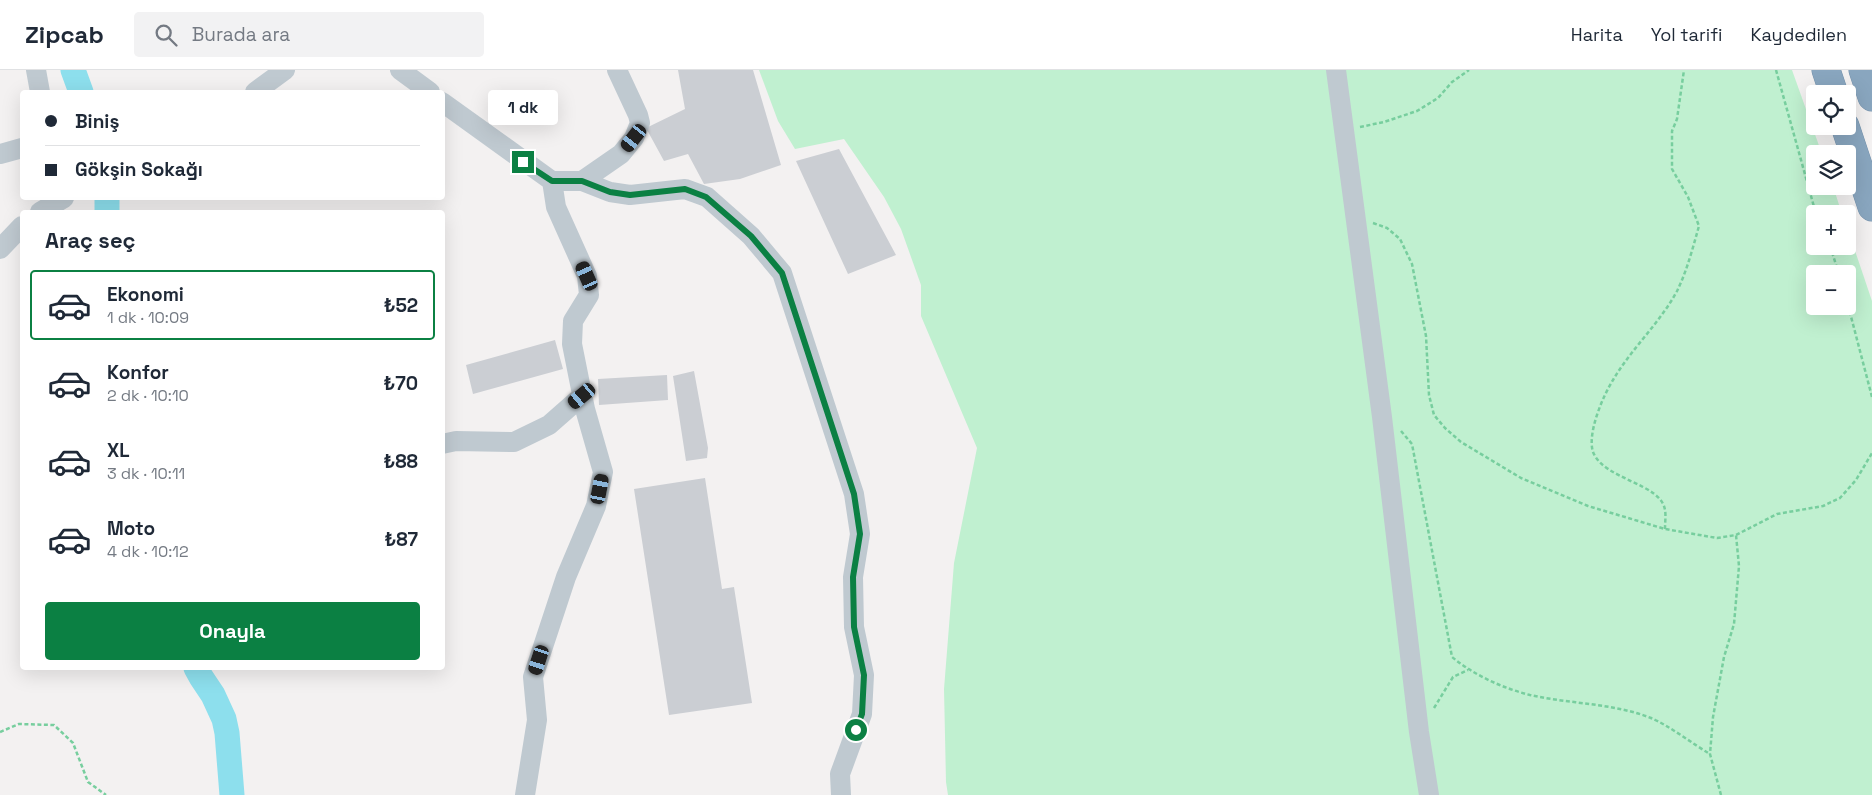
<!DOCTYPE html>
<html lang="tr">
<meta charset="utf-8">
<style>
body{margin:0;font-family:"Space Grotesk",sans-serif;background:#f2f2f3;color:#1f2937;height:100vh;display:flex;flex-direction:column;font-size:19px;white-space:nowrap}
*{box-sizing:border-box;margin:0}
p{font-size:16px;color:#747a83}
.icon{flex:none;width:28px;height:28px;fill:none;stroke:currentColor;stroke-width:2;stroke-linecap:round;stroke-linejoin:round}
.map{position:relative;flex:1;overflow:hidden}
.details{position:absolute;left:20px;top:140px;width:425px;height:460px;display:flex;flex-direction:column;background:#fff;border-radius:5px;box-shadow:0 5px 20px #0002}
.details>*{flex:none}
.top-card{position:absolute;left:20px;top:20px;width:425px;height:110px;border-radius:5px;box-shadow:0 5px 20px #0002;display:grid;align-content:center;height:110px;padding:0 25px;background:#fff}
.controls{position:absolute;left:1806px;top:15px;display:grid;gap:10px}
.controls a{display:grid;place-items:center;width:50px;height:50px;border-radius:5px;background:#fff;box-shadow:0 5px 20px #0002;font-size:25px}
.end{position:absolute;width:22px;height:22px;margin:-11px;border:6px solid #0b8043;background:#fff;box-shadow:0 0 0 2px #fff}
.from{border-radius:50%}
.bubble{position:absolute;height:35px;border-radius:5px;background:#fff;box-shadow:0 5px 20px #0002;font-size:16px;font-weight:800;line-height:35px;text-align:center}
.car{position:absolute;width:15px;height:30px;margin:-15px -8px;border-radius:6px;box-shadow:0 0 4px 1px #0007;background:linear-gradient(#222 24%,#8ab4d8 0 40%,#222 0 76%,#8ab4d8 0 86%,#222 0)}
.top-card b{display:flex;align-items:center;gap:18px;height:48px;font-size:19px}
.top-card b+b{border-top:1px solid #e0e1e3}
.top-card i{width:12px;height:12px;background:#1f2937}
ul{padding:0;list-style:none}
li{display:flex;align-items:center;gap:15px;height:70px;margin:0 10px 8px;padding:0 15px;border:2px solid transparent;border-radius:5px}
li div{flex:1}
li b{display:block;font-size:19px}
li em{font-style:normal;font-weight:800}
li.on{border-color:#0b8043}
li>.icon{width:45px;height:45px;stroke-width:1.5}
h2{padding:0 25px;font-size:22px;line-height:60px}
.primary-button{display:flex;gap:10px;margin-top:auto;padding:10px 25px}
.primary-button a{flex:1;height:58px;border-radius:5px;background:#0b8043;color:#fff;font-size:20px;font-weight:800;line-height:58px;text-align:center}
header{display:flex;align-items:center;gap:30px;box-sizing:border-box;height:70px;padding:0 25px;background:#fff;border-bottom:1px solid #e0e1e3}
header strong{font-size:24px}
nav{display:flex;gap:28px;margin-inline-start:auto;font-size:18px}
.search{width:350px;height:45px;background:#f2f2f3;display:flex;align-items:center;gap:12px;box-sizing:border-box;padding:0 18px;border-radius:5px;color:#747a83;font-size:19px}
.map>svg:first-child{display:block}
.green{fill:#c0f0d0;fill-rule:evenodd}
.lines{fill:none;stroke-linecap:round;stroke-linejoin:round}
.river{stroke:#8ddfed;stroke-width:25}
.building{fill:#cbced3}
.highway-casing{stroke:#7491ab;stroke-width:29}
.path{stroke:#77ce9e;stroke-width:2.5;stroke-dasharray:4 2.5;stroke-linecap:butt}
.minor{stroke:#bfc9d0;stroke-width:20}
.highway{stroke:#89a6bf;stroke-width:28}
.route{stroke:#0b8043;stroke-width:6}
</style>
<header>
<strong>Zipcab</strong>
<div class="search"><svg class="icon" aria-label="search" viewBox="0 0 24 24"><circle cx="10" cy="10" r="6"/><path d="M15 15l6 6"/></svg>Burada ara</div>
<nav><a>Harita</a><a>Yol tarifi</a><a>Kaydedilen</a></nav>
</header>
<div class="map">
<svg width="1872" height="725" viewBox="0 0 1872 725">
<rect width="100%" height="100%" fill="#f3f1f1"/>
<!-- green -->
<path class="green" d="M759 0H1792L1822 84H1815V116H1833L1842 144H1815V176H1848V160L1872 231V725H948L946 712 944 619 954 493 977 378 921 246V215L901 159 884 127 844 69 795 79 778 51ZM1815 204H1848V236H1815Z"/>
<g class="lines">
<!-- river -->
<path class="river" d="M73 0 81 22
M107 142V128
M196 598 201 607 213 625 224 649 227 663 232 725"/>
</g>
<!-- building -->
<path class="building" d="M678 0H753L781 95 740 109 704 114 688 84 664 91 646 58 685 39Z
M839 79 896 185 848 204 796 91Z
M555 270 563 299 473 324 466 295Z
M694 301 708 378 707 388 686 391 673 306Z
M667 305 668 330 599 335 598 309Z
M705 408 722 519 734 517 752 633 669 645 634 419Z"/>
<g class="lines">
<defs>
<path id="highway" d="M1826 0 1834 24
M1863 0 1872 27
M1845 56 1872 137"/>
</defs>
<!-- highway casing -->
<use href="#highway" class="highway-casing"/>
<!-- path -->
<path class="path" d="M1776 0 1816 144
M1360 57 1384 52 1417 41 1438 28 1452 12 1469 0
M1373 153 1387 158 1400 169 1412 194 1426 266 1429 325 1434 345 1445 358 1461 372 1521 408 1588 436 1665 459 1717 468 1736 465 1777 444 1823 436 1840 428 1856 410 1872 383
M1830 176 1839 204
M1848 235 1872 327
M1401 361 1412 374 1452 587C1474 605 1502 618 1530 625 1570 634 1613 633 1651 648 1668 655 1693 674 1710 684
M1665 459C1665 453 1666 445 1665 440 1661 413 1604 410 1593 382 1587 363 1603 326 1613 310 1631 279 1660 253 1677 221 1687 201 1693 177 1699 156L1688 127 1672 99V61L1677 49 1684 0
M1434 638 1453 607 1468 600
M0 662 19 654 54 655 73 673 88 712 106 725
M1721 725 1710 684 1713 647 1724 587 1734 554 1739 496 1736 465"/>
<!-- minor -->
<path class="minor" d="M36 0 40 22
M400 0 430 22
M1336 0 1382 347 1419 662 1429 725
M255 22 285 0
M442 32 552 111H582L621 84 634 68 640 53 638 45 617 0
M0 84 22 78
M582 111 610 122 630 125 685 119 707 127 751 166 782 203 854 424 860 464 853 507 854 557 864 605 862 644 840 704 841 725
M40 142 64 128
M0 179 22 156
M442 374 456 371 514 372 549 355 582 326
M525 725 537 650 533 607 566 507 596 436 603 402 585 339 572 274 573 251 589 225 587 206 556 137 552 111"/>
<!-- highway -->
<use href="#highway" class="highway"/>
</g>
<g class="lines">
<!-- route -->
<path class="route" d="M523 92 552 111H582L610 122 630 125 685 119 706 127 751 166 782 203 854 424 860 464 853 507 854 557 864 605 862 644 856 660"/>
</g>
</svg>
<div class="controls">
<a><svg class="icon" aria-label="locate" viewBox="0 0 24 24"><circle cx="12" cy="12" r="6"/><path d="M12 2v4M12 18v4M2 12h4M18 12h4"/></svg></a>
<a><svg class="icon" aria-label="layers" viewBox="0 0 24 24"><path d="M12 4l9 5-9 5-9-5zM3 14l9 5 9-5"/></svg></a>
<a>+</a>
<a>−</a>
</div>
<i class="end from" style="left:856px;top:660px"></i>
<i class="end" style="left:523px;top:92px"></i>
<div class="bubble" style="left:488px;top:20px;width:70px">1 dk</div>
<i class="car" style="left:634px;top:68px;rotate:218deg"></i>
<i class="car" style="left:587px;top:206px;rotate:336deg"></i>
<i class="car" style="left:582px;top:326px;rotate:230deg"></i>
<i class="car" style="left:600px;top:419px;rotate:11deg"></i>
<i class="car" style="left:539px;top:590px;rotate:198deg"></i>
<div class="top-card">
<b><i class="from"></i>Biniş</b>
<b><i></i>Gökşin Sokağı</b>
</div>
<section class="details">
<h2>Araç seç</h2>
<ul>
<li class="on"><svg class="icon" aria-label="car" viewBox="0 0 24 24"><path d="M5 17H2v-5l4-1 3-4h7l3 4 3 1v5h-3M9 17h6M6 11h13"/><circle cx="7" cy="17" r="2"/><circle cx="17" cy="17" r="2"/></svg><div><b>Ekonomi</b><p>1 dk · 10:09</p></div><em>₺52</em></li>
<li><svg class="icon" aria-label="car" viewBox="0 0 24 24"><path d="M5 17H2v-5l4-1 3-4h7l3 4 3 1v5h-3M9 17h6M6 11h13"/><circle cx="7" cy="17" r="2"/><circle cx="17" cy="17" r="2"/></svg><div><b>Konfor</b><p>2 dk · 10:10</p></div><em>₺70</em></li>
<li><svg class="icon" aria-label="car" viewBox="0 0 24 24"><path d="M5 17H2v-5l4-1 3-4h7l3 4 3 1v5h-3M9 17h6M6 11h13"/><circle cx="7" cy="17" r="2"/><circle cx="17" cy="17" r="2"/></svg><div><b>XL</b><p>3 dk · 10:11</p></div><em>₺88</em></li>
<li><svg class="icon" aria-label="car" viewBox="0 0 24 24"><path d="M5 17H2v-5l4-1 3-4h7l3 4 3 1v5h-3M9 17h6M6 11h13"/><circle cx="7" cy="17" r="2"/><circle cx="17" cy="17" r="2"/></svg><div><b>Moto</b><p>4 dk · 10:12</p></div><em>₺87</em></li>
</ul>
<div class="primary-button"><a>Onayla</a></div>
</section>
</div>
